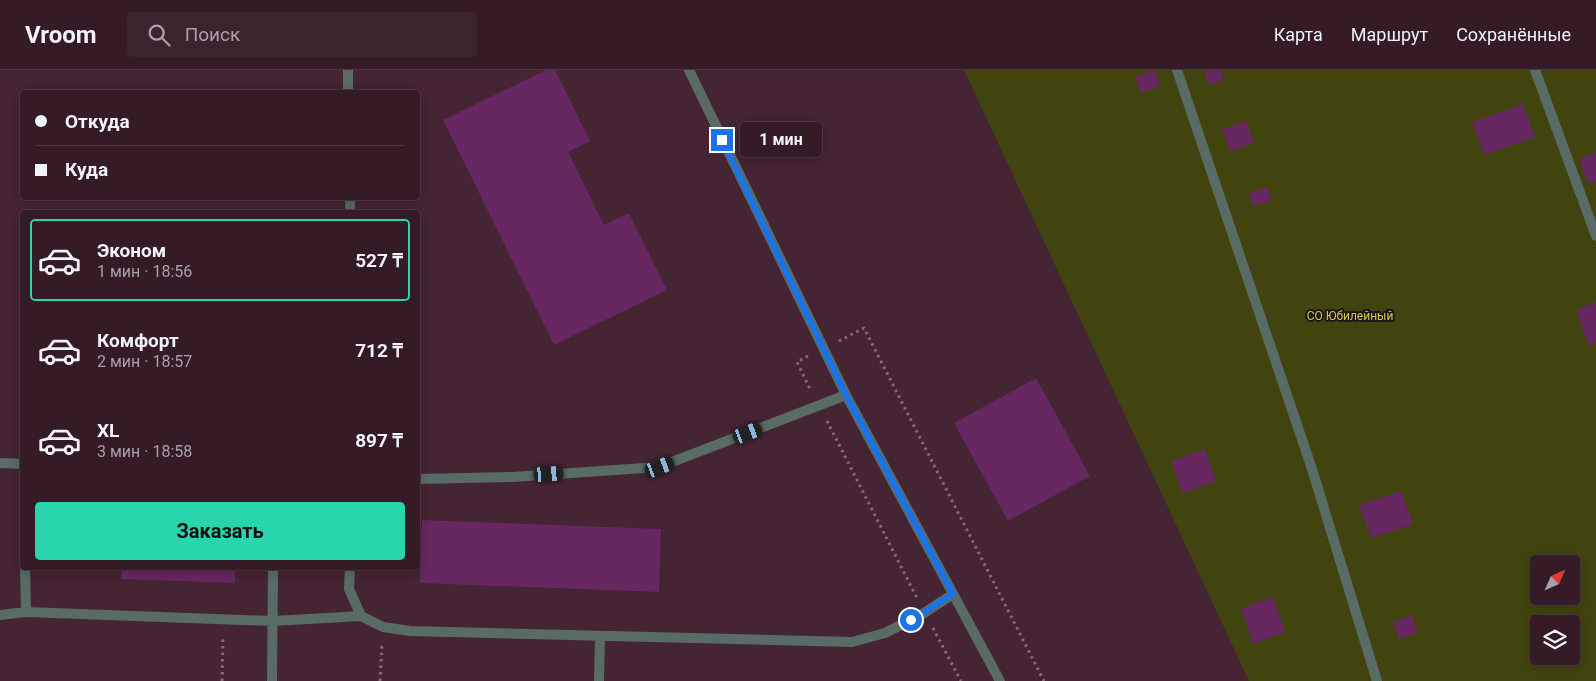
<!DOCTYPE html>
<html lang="ru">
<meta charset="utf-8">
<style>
body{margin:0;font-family:Roboto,sans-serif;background:#3c242e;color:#f1f3f6;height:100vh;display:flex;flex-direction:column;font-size:19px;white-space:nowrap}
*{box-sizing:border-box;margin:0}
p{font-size:16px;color:#a9a1a7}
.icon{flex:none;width:28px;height:28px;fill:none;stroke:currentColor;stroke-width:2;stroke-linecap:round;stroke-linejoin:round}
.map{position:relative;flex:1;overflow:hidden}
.panel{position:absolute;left:20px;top:140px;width:400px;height:360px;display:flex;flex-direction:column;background:#341b26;border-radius:5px;box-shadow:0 2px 12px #0003,0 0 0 1px #4e3943}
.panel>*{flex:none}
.top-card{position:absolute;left:20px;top:20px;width:400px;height:110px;border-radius:5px;box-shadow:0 2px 12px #0003,0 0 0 1px #4e3943;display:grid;align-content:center;height:110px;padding:0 15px;background:#341b26}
.needle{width:32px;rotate:45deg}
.buttons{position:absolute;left:1530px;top:485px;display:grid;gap:10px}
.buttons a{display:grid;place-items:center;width:50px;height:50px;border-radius:5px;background:#341b26;box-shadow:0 2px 12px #0003,0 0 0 1px #4e3943;font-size:25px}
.end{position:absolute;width:22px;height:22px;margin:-11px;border:6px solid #1a73e8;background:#fff;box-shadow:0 0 0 2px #fff}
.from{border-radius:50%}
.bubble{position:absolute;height:35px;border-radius:5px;background:#341b26;box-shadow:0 2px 12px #0003,0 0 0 1px #4e3943;font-size:16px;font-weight:700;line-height:35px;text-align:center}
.car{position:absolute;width:15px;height:30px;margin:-15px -8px;border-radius:6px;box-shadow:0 0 4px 1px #0007;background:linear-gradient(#222 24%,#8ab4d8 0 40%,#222 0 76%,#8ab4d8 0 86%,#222 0)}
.top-card b{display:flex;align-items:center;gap:18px;height:48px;font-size:19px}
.top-card b+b{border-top:1px solid #4e3943}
.top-card i{width:12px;height:12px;background:#f1f3f6}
ul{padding:9px 0 0;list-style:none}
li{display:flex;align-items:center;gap:15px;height:82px;margin:0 10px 8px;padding:0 5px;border:2px solid transparent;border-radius:5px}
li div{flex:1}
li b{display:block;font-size:19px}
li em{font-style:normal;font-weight:700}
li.selected{border-color:#28d5ad}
li>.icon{width:45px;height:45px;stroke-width:1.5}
.button{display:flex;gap:10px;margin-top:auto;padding:10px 15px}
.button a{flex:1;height:58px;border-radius:5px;background:#28d5ad;color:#111;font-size:20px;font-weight:700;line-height:58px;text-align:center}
header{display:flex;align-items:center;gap:30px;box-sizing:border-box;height:70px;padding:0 25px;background:#341b26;border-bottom:1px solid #4e3943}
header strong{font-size:24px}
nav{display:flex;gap:28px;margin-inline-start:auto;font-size:18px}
.search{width:350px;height:45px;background:#3c242e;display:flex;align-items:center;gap:12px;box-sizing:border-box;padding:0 18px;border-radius:5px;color:#a9a1a7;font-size:19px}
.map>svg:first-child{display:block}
.green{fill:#41440f;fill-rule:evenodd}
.building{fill:#672760}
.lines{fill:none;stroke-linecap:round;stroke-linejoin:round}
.path{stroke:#866a76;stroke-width:3;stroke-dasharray:2.5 4;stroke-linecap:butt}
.service{stroke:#596b65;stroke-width:10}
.route{stroke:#1a73e8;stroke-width:6}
.labels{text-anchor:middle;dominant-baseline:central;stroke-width:4;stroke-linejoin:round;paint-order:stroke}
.park-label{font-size:12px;fill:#c7ce4f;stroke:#221319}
</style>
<header>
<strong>Vroom</strong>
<div class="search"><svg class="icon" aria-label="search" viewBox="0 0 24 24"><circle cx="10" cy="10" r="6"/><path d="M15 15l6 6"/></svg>Поиск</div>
<nav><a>Карта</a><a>Маршрут</a><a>Сохранённые</a></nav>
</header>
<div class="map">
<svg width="1596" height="611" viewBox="0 0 1596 611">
<rect width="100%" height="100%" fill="#452433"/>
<!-- green -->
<path class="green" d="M964 0H1596V611H1249ZM1539 494H1571V526H1539ZM1539 554H1571V586H1539Z"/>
<!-- building -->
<path class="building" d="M546 0H555L590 71 568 82 604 155 629 143 667 220 554 275 443 50Z
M1155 0 1160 16 1141 23 1135 7Z
M1204 0H1221L1224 10 1209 15Z
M1523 34 1535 67 1484 85 1472 52Z
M1246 51 1254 73 1230 81 1222 59Z
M1596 82V111L1588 114 1579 89Z
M1267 117 1272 130 1253 136 1249 123Z
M1596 232V273L1589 276 1576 240Z
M1036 308 1090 406 1008 451 954 353Z
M1205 379 1216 411 1182 423 1171 391Z
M1401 421 1413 454 1371 468 1359 435Z
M422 450 661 459 659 522 420 513Z
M122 498H235V513L121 509Z
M1273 527 1285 562 1253 574 1241 538Z
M1412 545 1418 562 1399 569 1393 552Z"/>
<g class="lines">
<!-- path -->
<path class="path" d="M839 271 864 258 1044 611
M808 286 797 292 811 321
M827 351 917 528
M933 558 961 611
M222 611 223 567
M380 611 382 575"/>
<!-- service -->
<path class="service" d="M348 0V22
M689 0 846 325 1000 611
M1177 0 1311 396 1377 611
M1535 0 1596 166
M350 128V142
M0 393 22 394
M418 409 513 407 659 397 846 325
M350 498 349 519 361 546 383 557 410 561 852 572 885 563 924 543 953 524
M26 542 273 551 361 546
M0 545 26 542 25 498
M272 611 273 498
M599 611 600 566"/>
</g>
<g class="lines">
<!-- route -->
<path class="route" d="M722 70 846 325 953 524 911 550"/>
</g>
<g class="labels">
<!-- park labels -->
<g class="park-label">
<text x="1350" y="246">СО Юбилейный</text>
</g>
</g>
</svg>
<div class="buttons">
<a><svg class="needle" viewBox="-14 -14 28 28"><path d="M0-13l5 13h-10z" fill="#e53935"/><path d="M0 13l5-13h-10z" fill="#a9a1a7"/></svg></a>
<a><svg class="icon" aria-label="layers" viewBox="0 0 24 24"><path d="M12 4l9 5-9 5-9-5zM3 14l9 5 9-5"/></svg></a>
</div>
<i class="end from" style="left:911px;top:550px"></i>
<i class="end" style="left:722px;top:70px"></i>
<div class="bubble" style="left:740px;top:52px;width:82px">1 мин</div>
<i class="car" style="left:748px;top:363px;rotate:69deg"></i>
<i class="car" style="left:660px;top:397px;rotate:69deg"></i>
<i class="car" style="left:549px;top:404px;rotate:86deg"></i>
<div class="top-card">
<b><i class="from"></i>Откуда</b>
<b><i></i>Куда</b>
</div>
<section class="panel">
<ul>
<li class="selected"><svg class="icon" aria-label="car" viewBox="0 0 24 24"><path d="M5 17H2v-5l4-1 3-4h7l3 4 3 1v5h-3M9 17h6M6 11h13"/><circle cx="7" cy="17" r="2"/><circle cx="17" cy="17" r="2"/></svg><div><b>Эконом</b><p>1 мин · 18:56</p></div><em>527 ₸</em></li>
<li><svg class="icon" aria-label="car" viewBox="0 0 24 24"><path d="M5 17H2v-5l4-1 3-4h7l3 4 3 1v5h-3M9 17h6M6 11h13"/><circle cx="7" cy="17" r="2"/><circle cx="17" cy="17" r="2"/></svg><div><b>Комфорт</b><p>2 мин · 18:57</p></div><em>712 ₸</em></li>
<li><svg class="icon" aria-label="car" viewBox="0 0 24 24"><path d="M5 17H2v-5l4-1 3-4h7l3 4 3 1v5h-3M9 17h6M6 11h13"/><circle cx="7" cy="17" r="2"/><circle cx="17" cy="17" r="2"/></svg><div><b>XL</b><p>3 мин · 18:58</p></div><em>897 ₸</em></li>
</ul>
<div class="button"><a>Заказать</a></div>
</section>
</div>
